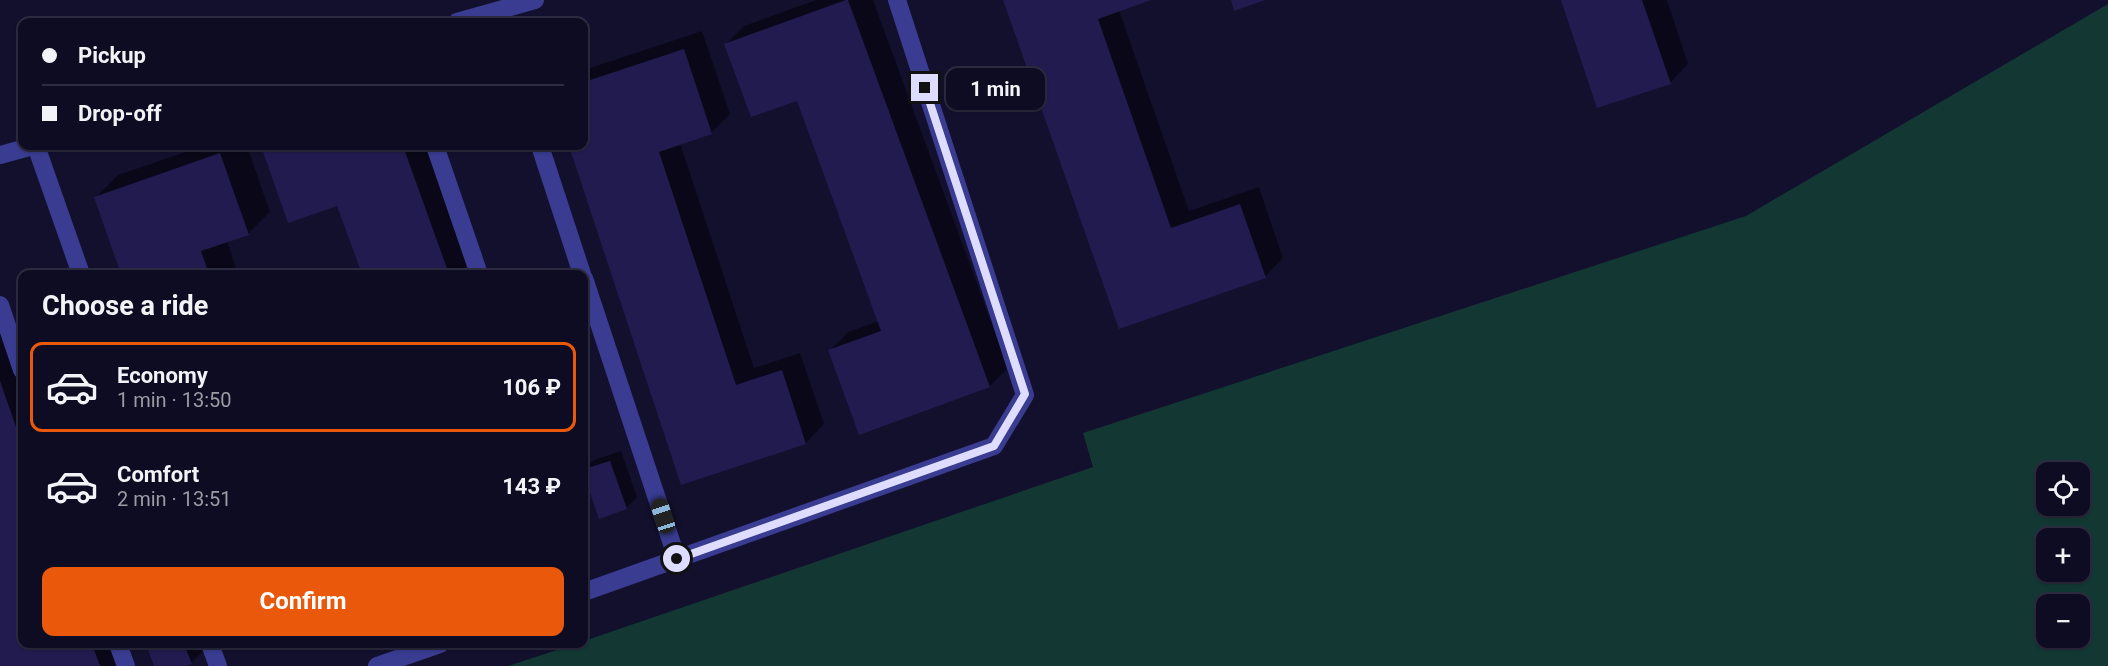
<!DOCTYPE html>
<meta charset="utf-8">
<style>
body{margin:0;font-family:Roboto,sans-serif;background:#1c1a2f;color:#f1f3f6;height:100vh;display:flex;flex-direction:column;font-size:22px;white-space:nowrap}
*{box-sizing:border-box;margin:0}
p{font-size:20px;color:#9b9ba5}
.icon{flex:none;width:33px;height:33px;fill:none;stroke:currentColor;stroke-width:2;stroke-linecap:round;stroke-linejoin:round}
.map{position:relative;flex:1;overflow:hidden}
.side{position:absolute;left:18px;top:270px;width:570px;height:378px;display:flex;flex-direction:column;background:#0e0c22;border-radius:12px;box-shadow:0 2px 4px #0004,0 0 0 2px #2e2c40}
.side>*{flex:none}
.banner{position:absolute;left:18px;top:18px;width:570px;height:132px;border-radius:12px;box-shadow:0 2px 4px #0004,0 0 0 2px #2e2c40;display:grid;align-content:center;height:132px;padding:0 24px;background:#0e0c22}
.controls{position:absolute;left:2036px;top:462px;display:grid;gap:12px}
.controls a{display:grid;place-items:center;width:54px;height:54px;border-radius:12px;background:#0e0c22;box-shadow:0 2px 4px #0004,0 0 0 2px #2e2c40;font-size:30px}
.end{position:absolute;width:27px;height:27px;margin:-14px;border:8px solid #deddff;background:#111;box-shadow:0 0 0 3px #111}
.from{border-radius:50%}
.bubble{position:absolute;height:42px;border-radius:12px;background:#0e0c22;box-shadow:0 2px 4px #0004,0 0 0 2px #2e2c40;font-size:20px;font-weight:700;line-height:42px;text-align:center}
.car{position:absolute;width:18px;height:36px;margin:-18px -9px;border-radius:8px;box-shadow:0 0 4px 2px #0007;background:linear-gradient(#222 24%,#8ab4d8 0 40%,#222 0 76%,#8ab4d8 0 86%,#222 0)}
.banner b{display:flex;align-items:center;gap:21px;height:57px;font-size:22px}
.banner b+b{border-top:2px solid #2e2c40}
.banner i{width:15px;height:15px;background:#f1f3f6}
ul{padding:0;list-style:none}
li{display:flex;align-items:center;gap:18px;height:90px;margin:0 12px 9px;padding:0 12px;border:3px solid transparent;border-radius:12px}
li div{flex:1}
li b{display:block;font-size:22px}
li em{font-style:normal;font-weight:700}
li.on{border-color:#ea580c}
li>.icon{width:54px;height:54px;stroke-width:1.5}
h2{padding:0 24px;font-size:27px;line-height:72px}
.button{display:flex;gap:12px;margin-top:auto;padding:12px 24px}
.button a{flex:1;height:69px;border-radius:12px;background:#ea580c;color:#fff;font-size:24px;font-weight:700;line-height:69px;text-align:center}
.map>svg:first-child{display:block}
.green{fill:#133834;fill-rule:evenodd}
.shadow{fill:#0007}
.building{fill:#221b50}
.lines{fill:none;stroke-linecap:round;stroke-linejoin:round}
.minor{stroke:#393c90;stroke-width:18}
.route{stroke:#deddff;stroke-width:8}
</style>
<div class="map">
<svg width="2108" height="666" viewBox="0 0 2108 666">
<rect width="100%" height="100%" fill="#13102e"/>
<!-- green -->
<path class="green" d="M2108 4V666H508L575 644H584V641L1093 467 1083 433 1746 216ZM2046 472H2079V506H2046ZM2046 538H2079V572H2046ZM2046 604H2079V638H2046Z"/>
<!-- shadow -->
<path class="shadow" d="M816 0H873L1008 368 990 386 830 351 848 332 879 321 798 99 726 44 744 26Z
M1005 0H1148L1119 10 1189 211 1259 187 1283 258 1265 277 1120 327Z
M1562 0H1667L1688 64 1670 83Z
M702 31 730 114 711 133 680 143 754 368 800 353 824 424 806 443 682 483 571 146H584V70Z
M203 146H247L270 212 248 234 227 241 238 274H123L96 197 118 175Z
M263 146H433L478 274H363L338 204 289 221Z
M0 296 22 361V644H121L129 666H0Z
M621 451 637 497 626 508 600 518 584 470 594 460Z
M147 644H199L202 652 191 663 181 666H155Z"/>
<!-- building -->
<path class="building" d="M846 0H848L990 387 859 435 828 350 881 331 797 101 751 117 724 44Z
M1003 0H1151L1098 19 1171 228 1240 204 1266 278 1119 329Z
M1231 0H1265L1234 11Z
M1561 0H1642L1671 84 1597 108Z
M684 49 712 134 659 152 736 385 782 370 806 444 681 485 569 146H584V82Z
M261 146H403L449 274H362L337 206 288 223Z
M220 153 249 235 201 251 209 274H121L94 197Z
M0 381 22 444V644H92L100 666H0Z
M610 461 627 509 599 519 584 475V469Z
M146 644H184L192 664 186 666H154Z"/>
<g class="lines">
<!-- minor -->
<path class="minor" d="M457 22 535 0
M36 146 81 274
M435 146 479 274
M540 146 582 274
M0 155 33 146
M584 278 677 559
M0 305 22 370
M584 592 994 446 1025 395 897 0
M118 644 126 666
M210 644 218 666
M377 666 440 644"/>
</g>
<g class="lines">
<!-- route -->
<path class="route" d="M677 559 994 446 1025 394 925 88"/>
</g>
</svg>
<div class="controls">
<a><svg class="icon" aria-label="locate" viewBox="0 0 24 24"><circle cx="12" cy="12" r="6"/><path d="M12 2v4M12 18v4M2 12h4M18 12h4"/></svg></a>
<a>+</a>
<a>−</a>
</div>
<i class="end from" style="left:677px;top:559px"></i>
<i class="end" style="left:925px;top:88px"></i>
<div class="bubble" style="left:946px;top:68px;width:99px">1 min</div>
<i class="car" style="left:663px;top:516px;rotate:342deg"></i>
<div class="banner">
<b><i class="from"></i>Pickup</b>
<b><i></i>Drop-off</b>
</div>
<section class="side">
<h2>Choose a ride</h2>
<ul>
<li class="on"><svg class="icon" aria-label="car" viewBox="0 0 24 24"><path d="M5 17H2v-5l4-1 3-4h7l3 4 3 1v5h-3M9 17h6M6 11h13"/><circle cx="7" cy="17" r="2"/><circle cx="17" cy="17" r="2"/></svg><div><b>Economy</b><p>1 min · 13:50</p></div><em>106 ₽</em></li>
<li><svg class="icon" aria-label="car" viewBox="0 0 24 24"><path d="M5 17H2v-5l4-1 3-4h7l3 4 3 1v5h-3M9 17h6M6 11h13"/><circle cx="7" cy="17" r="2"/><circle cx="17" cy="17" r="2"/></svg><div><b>Comfort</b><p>2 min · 13:51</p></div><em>143 ₽</em></li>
</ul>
<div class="button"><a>Confirm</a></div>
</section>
</div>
